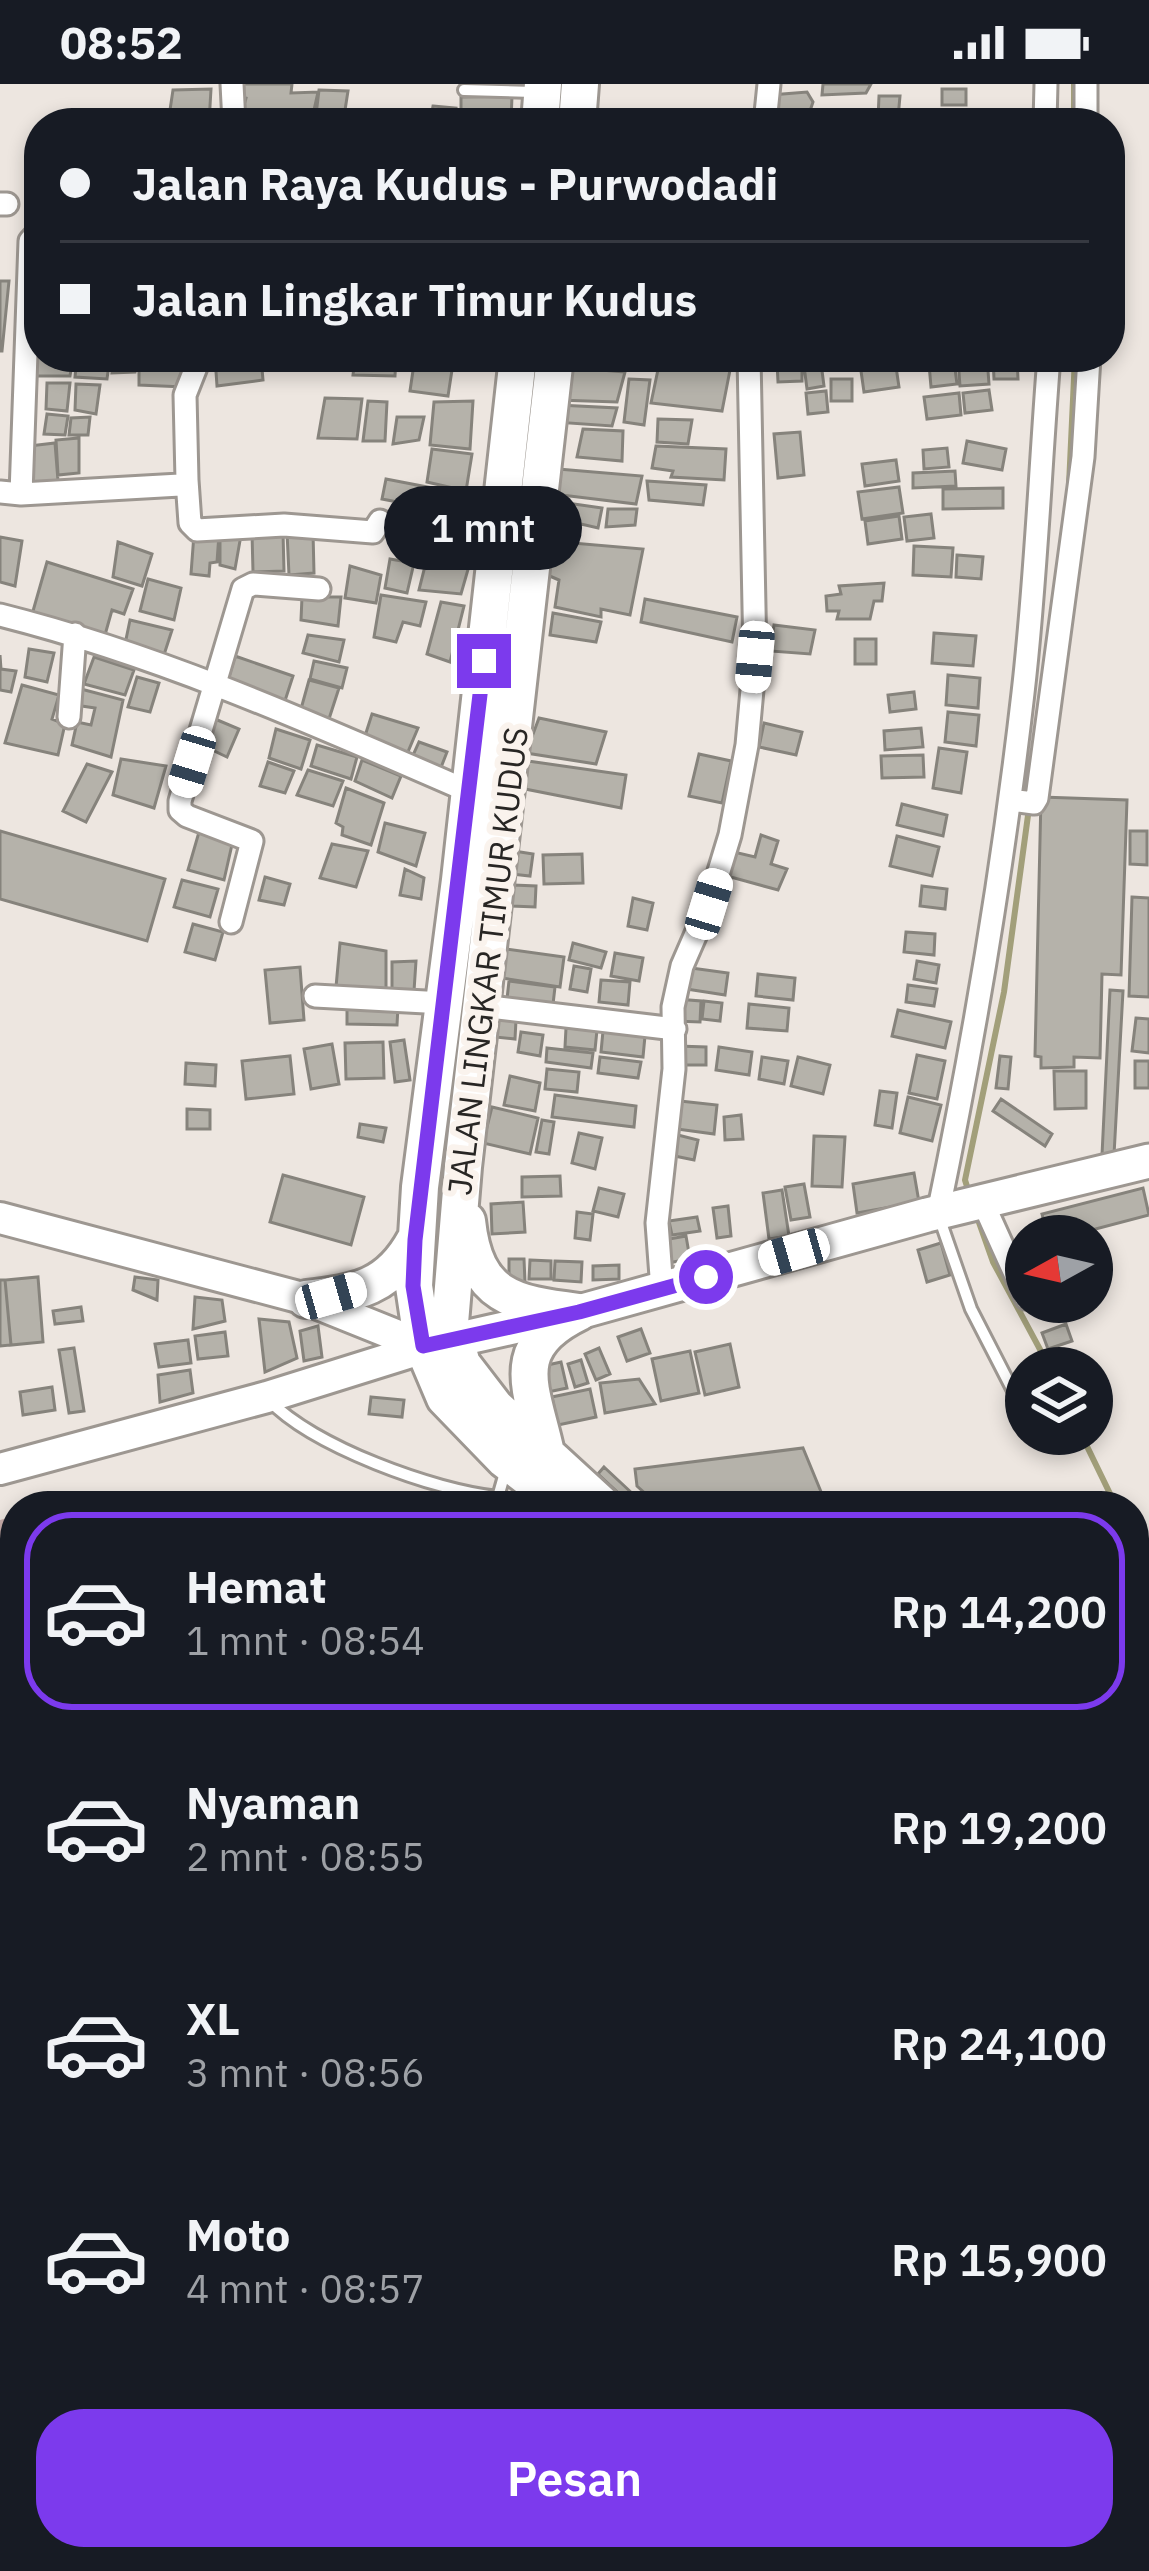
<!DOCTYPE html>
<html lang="id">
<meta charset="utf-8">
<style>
body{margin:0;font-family:"IBM Plex Sans",sans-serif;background:#242831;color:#f1f3f6;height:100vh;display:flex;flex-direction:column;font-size:45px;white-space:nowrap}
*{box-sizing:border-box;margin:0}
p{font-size:39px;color:#9ea1a6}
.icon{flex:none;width:66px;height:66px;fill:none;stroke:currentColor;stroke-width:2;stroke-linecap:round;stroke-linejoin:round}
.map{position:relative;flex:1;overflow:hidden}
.sheet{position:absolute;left:0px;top:1407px;width:1149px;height:1080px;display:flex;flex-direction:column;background:#171b24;border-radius:48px 48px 0 0;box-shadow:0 6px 18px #0003}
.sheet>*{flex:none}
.banner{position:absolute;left:24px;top:24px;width:1101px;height:264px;border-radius:48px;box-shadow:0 6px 18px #0003;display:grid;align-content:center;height:264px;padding:0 36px;background:#171b24}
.needle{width:78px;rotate:262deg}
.tools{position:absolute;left:1005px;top:1131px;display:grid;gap:24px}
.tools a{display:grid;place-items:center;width:108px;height:108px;border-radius:50%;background:#171b24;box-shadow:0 6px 18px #0003;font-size:60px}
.end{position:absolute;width:54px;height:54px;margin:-27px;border:15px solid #7c3aed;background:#fff;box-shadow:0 0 0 6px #fff}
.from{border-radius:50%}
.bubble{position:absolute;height:84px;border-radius:42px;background:#171b24;box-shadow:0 6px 18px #0003;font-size:39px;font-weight:600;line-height:84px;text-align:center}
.car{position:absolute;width:36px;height:72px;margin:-36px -18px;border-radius:15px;box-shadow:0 0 9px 3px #0007;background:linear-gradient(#fff 24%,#345 0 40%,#fff 0 76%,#345 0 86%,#fff 0)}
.banner b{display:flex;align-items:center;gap:42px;height:114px;font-size:45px}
.banner b+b{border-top:3px solid #363941}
.banner i{width:30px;height:30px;background:#f1f3f6}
ul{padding:21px 0 0;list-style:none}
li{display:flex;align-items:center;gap:36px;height:198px;margin:0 24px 18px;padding:0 12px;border:6px solid transparent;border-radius:48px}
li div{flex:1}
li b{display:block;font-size:45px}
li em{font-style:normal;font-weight:600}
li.active{border-color:#7c3aed}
li>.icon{width:108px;height:108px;stroke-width:1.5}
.cta{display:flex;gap:24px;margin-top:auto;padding:24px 36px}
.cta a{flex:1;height:138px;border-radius:48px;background:#7c3aed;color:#fff;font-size:48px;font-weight:600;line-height:138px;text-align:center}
.status{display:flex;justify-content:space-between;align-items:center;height:84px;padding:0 60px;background:#171b24;direction:ltr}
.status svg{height:33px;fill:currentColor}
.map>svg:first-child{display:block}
.green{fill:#c9adaa}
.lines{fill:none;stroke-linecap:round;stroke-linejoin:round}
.stream{stroke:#a29f7a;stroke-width:6}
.building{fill:#b5b2aa;stroke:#86837c;stroke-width:3}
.lane-casing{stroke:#9d9791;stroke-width:16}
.street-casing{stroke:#9d9791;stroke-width:27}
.secondary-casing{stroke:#9d9791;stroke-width:36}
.primary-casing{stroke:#9d9791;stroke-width:39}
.highway-casing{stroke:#9d9791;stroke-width:42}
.lane{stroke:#fff;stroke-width:10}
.street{stroke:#fff;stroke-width:21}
.secondary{stroke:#fff;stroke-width:30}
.primary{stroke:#fff;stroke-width:33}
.highway{stroke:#fff;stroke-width:36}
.route{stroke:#7c3aed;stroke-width:15}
.labels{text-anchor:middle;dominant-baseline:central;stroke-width:12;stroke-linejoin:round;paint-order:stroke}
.street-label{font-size:33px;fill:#282624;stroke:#faf3ed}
</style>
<div class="status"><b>08:52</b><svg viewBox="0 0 49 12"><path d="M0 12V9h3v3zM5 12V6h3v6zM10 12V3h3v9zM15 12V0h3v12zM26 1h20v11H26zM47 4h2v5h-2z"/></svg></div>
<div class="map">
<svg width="1149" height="2487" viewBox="0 0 1149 2487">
<rect width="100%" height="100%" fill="#ede6e0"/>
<!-- green -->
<path class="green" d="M15 1432V2177L0 2172V1436Z
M1134 2439 1142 2487H771V2472H1134Z"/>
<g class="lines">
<!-- stream -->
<path class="stream" d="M1074 0V39
M1069 401 1075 273
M970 1112 965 1096 1004 908 1029 724
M976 1130 993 1178 1050 1284
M1081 1350 1116 1422
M1134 1460 1149 1490"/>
</g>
<!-- building -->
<path class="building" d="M236 0H292L291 9 318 8 314 26 242 29 246 14 237 12Z
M823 0H871L866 9 822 11Z
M211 5 209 39H156V26H170L173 6Z
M942 5H966V21H942Z
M319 6 348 7 343 39H315Z
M807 8 813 18 808 33 767 36 771 11Z
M512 12 511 38H461V13Z
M879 12H900L898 34 878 35Z
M433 22 456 24 455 37 430 39Z
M871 26 869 39H826V27Z
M315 29 313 39H239V35Z
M0 197H9L2 267H0Z
M30 258H39V273H73L70 292H25Z
M77 273H110L107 295 75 293Z
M114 273H138L135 288 112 289Z
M139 273H188L184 303 139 301Z
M215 273H261L263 296 217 302Z
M355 273H396L395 292 353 291Z
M415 273H454L448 312 410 307Z
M987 273 989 300 960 302 958 275Z
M993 273H1017L1018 295H994Z
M660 276 731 281 722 327 651 319Z
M895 276 899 303 864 308 860 280Z
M954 277 957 300 931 303 929 280Z
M802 278V297L778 298 777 279Z
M821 279 824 302 807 305 804 282Z
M564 283 625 288 617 318 558 316Z
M629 295 650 296 644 341 624 338Z
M831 295H852V317H831Z
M47 299H70L67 327 46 325Z
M76 300 100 301 96 330 75 326Z
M989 306 992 326 965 329 963 309Z
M826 307 828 328 808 330 806 309Z
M959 309 961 331 927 335 924 313Z
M325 314 362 315 357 355 318 354Z
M368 317 387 318 385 357H363Z
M473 317 470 365 430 361 434 318Z
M558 321 617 324 612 342 554 338Z
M47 330 68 332 65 351 44 350Z
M90 333 88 351H69L71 334Z
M397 333H424L419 356 393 360Z
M658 335 692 336 688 360 657 358Z
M583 345 623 347 622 377 577 373Z
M800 348 804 391 778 394 774 350Z
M79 354V389L58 391 56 356Z
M967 357 1006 365 1002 386 963 379Z
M55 359 58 397 30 399 29 362Z
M656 362 726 365 724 396 671 393 673 387 652 384Z
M947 364 949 383 924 385 923 366Z
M432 365 472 370 466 407 427 398Z
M896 376 899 397 865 402 862 380Z
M558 385 642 392 636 420 553 410Z
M955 387 956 402 913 404V389Z
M386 395 448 407 444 427 382 415Z
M647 397 706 401 703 421 649 416Z
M899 403 903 429 862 435 858 408Z
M1003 404V424L943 425V405Z
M553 417 602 424 598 444 581 440 577 451 547 448Z
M608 425H637L635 441 606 443Z
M415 426 457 432 453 452 411 445Z
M931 430 934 454 907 457 904 433Z
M899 432 902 455 868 460 865 437Z
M283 448 284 487 253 488 252 449Z
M287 448H313L314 489 289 491Z
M194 450H219L217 478 210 479 209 492 191 490Z
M220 451H241L235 485 220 481Z
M0 453 22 457 15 502 0 498Z
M549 457 643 465 630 531 601 525V533L555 523 559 496 545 490Z
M118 458 152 470 142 502 113 493Z
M914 462 953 464 951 493 913 491Z
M957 471 983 473 981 495 956 493Z
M390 475 414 479 407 509 385 504Z
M47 478 133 505 124 530 112 526 103 558 31 534Z
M350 482 381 491 376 519 345 514Z
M425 482H469L461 510 419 506Z
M148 495 181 504 174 536 140 527Z
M884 499 882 517H874L870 535H837L839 527H827L826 512 841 510 839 502Z
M381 511 426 518 420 542 403 538 396 558 374 553Z
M302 513H341L338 542 301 536Z
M645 515 737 533 732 558 641 538Z
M441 518 464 522 450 578 427 570Z
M553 529 601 538 596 558 550 551Z
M130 536 172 546 161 580 124 565Z
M774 541 815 546 810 570 770 567Z
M934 549 976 552 973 582 932 579Z
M308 551 344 556 339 578 303 569Z
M855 555H876V580H855Z
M29 565 54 569 47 598 25 593Z
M0 571 1 585 16 587 11 608 0 606Z
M235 572 293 592 282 626 226 603Z
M94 573 134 586 125 611 84 600Z
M314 577 347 584 342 604 310 595Z
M948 591 980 594 978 624 946 621Z
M137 593 159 599 150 628 128 623Z
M309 596 339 604 327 641 299 632Z
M22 601 59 611 52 635 65 640 58 671 5 659Z
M81 605 123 616 111 673 72 661 77 638 91 641 95 624 75 621Z
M914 608 916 625 890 628 888 611Z
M948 628 979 631 976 662 945 658Z
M372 630 418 644 407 670 364 655Z
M539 634 606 648 596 680 526 669Z
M215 635 239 645 227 673 204 662Z
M764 639 802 648 796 671 759 663Z
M921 644 923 663 885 666 884 647Z
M276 645 310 656 301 685 269 674Z
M419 658 447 668 440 686 410 678Z
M317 661 357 673 351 695 311 682Z
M939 664 967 668 961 709 933 704Z
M699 670 731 677 722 719 689 712Z
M923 671 924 693 882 694 881 672Z
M121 675 166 682 154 724 113 711Z
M362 676 401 692 392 714 355 697Z
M521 676 626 691 621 724 515 703Z
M268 678 294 687 285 709 260 702Z
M87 680 112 688 86 738 63 727Z
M308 686 343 697 333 722 297 711Z
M346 704 384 719 371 761 342 751 343 743 336 739Z
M1041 713 1127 716 1121 891 1102 890 1100 974 1074 973V983L1041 984V973L1035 972Z
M902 720 947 731 943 752 897 741Z
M385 739 425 749 416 782 378 768Z
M0 747 165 795 147 857 0 815Z
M1130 747H1147V781L1130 780Z
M199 748 233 756 224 796 188 786Z
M761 751 778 757 771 780 787 785 778 806 727 792 734 768 755 773Z
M897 752 939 763 932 792 890 782Z
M332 760 368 767 356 803 320 794Z
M514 767 533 770 530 792 511 790Z
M582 770 583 799 544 800 543 771Z
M405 785 424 794 421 815 400 811Z
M265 793 290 800 284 821 259 816Z
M182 796 218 805 210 833 174 823Z
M513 801 536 802 535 823 512 822Z
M922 802 947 805 945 825 920 822Z
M1132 813 1149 814V913L1129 912Z
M633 814 653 819 647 846 628 842Z
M193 840 223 848 215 876 185 868Z
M906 848 935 850 934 871 904 868Z
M340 859 386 867V909L336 903Z
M573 859 606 868 601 884 569 876Z
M506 865 564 873 560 903 502 894Z
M615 869 643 874 639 897 611 892Z
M416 877 414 907 392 905V878Z
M917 877 939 881 936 899 914 895Z
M574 882 591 885 587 908 570 905Z
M300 883 304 936 270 939 265 886Z
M684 883 728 889 725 911 680 904Z
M758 890 795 894 793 916 756 912Z
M601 896 630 898 628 921 599 918Z
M509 897 555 903 552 929 506 924Z
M908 901 937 905 934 922 906 918Z
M1110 906 1123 907 1114 1071H1102Z
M676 915 701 917 700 938 675 937Z
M704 917 722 919 720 937 702 935Z
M749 920 789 924 787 947 747 944Z
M347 922 398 923 397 941 347 940Z
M898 926 951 938 945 964 892 952Z
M496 934 516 936 515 955 495 953Z
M1136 934 1149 935V969L1132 967Z
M566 944 597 946 595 966 565 963Z
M603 947 645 952 643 973 601 968Z
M521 948 543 951 540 972 518 968Z
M404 956 410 996 395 998 390 958Z
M383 958 384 994 346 995 345 959Z
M332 960 339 1000 311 1005 304 965Z
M677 962 706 963V981H677Z
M719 963 752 968 749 991 716 986Z
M547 964 593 969 591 984 546 978Z
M917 971 945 977 937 1015 909 1009Z
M290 972 294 1010 246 1015 242 977Z
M1000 972 1011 973 1008 1005 996 1004Z
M600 973 641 978 638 994 598 989Z
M762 973 788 977 784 1000 759 995Z
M798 973 830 981 823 1010 791 1002Z
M1135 977H1149V1004H1135Z
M186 979 216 981 215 1002 185 1000Z
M547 985 579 988 577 1008 545 1005Z
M1054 987H1086V1024L1055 1025Z
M510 992 540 999 535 1027 504 1021Z
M880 1007 897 1009 892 1044 875 1041Z
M555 1011 636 1022 634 1043 552 1033Z
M908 1013 941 1021 932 1057 900 1049Z
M1001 1015 1052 1050 1045 1062 993 1027Z
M680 1017 717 1021 714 1050 677 1045Z
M492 1023 538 1034 530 1070 483 1059Z
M187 1025 210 1026V1045H187Z
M741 1031 743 1055 725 1056 724 1033Z
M542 1036 554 1038 549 1070 536 1068Z
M360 1040 386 1044 383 1058 358 1053Z
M579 1049 602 1054 595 1085 572 1079Z
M670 1049 698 1056 694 1076 665 1070Z
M814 1052 845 1053 842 1103 812 1102Z
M914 1089 919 1118 857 1129 853 1100Z
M283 1091 364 1113 351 1161 270 1138Z
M560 1092 561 1112 522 1113V1093Z
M804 1100 810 1133 791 1136 785 1103Z
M599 1104 624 1110 618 1133 593 1127Z
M1143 1104 1149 1131 1069 1152H1048L1042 1130Z
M782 1106 789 1152 769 1155 763 1109Z
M523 1118 525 1148 492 1150 491 1120Z
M728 1122 731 1152 717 1154 713 1124Z
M577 1128 593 1130 590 1156 575 1154Z
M697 1133 700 1147 672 1151 669 1137Z
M686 1152 690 1175 662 1180 658 1157Z
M941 1159 950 1191 927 1198 918 1166Z
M509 1175H524L525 1198H509Z
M530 1176 551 1177V1195H529Z
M555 1177 582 1178 581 1198 554 1196Z
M619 1181V1195L593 1196V1182Z
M38 1193 43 1258 11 1261 5 1196Z
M135 1193 158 1196 157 1216 133 1206Z
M0 1196H5L11 1261 0 1262Z
M195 1213 222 1216 225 1237 193 1245Z
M81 1223 83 1237 55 1240 53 1227Z
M259 1235 289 1238 297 1274 265 1288Z
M1066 1240 1072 1257 1048 1265 1042 1249Z
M318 1242 322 1273 304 1277 300 1247Z
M641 1245 650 1269 627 1277 618 1253Z
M225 1248 228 1272 198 1275 195 1252Z
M188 1256 191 1279 159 1283 155 1260Z
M730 1260 739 1303 705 1311 695 1268Z
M74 1264 84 1327 69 1329 59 1266Z
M599 1264 610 1290 596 1296 585 1270Z
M690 1267 699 1309 661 1317 652 1275Z
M581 1276 588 1299 575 1303 568 1280Z
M561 1278 567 1304 548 1308 543 1282Z
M190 1286 193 1309 160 1318 158 1291Z
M639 1295 655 1320 605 1329 600 1299Z
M52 1303 55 1326 23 1331 20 1308Z
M590 1305 596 1333 558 1341 552 1313Z
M371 1313 404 1316 402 1333 369 1330Z
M803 1364 824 1415 659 1422 637 1402 635 1385Z
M604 1383 634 1411 628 1418 598 1390Z
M128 1409 176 1418 175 1422H125Z
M1149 1620V1674L1134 1676V1623Z
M1134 1754 1149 1755V1788L1134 1787Z
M1134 1866 1149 1868V1894L1134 1892Z
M233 2472H277L276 2484 233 2480Z"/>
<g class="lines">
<defs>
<path id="lane" d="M464 6 533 8
M939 1133 971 1225 1026 1332
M269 1316C312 1362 435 1407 498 1413
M502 1422 498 1413 506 1385"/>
<path id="street" d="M232 0 234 39
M1086 0V39
M765 39 769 0
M1045 39 1046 0
M0 120H7
M187 396 190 439 197 446 284 441 373 448 380 437
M0 408 21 410 30 157 39 147
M21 410 180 401 187 396 185 311 200 273
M0 531C163 572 316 641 470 708
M69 633 75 550
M1010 716 1034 719 1037 714 1083 373 1089 273
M231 838 252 757 187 732 180 726V717L243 505 253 500 319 505
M315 912 444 919
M482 922 675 945
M984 1121 1026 1214
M938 1129C974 956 1003 784 1023 609 1036 497 1040 385 1049 273
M662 1206 657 1139 674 985 673 923 682 882 709 820 730 751 747 661 755 573 749 273
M324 2487 327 2472"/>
<path id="secondary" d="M0 1134 306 1215 423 1262
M0 1385 267 1313 443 1258"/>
<path id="primary" d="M455 1256 579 1228 927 1131 1149 1077"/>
<path id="highway" d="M540 39 543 0
M577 39 580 0
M518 273 460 796 420 1103 414 1202 423 1262 445 1314 504 1375 565 1422
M555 273 463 1083 450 1239 462 1280 495 1323 603 1422
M467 1137C475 1213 513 1220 579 1228
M306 1215C357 1209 389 1204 415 1156
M546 1369C532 1304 505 1264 579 1228
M1134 2226 1149 2306
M1134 2341 1149 2425"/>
</defs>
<!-- lane casing -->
<use href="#lane" class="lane-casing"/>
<!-- street casing -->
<use href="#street" class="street-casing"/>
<!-- secondary casing -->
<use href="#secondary" class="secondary-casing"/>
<!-- primary casing -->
<use href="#primary" class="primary-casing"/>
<!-- highway casing -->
<use href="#highway" class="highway-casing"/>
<!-- lane -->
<use href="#lane" class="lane"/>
<!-- street -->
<use href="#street" class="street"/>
<!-- secondary -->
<use href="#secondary" class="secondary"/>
<!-- primary -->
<use href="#primary" class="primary"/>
<!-- highway -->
<use href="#highway" class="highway"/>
</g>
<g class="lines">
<!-- route -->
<path class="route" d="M484 577 415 1156 413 1202 423 1262 579 1228 706 1193"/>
</g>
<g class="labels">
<!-- street labels -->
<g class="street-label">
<text transform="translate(487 877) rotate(-83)">JALAN LINGKAR TIMUR KUDUS</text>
</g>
</g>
</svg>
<div class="tools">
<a><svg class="needle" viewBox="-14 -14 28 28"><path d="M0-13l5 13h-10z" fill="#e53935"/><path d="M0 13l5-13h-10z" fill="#9ea1a6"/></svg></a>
<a><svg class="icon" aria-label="layers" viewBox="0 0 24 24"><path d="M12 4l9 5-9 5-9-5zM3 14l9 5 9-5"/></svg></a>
</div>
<i class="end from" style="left:706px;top:1193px"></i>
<i class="end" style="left:484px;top:577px"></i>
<div class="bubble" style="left:384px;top:402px;width:198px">1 mnt</div>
<i class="car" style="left:755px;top:573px;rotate:185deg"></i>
<i class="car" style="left:192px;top:678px;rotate:197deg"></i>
<i class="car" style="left:709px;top:820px;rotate:17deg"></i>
<i class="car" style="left:794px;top:1168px;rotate:254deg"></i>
<i class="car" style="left:331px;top:1212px;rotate:74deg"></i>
<div class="banner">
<b><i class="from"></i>Jalan Raya Kudus - Purwodadi</b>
<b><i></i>Jalan Lingkar Timur Kudus</b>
</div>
<section class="sheet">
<ul>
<li class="active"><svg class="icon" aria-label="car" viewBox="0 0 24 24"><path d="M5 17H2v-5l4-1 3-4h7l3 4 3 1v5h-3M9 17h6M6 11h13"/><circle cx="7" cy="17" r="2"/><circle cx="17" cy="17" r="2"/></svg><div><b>Hemat</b><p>1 mnt · 08:54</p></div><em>Rp 14,200</em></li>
<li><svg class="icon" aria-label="car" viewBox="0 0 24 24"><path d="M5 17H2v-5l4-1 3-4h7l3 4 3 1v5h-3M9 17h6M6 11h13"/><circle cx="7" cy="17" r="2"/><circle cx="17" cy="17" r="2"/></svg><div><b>Nyaman</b><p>2 mnt · 08:55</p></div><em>Rp 19,200</em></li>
<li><svg class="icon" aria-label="car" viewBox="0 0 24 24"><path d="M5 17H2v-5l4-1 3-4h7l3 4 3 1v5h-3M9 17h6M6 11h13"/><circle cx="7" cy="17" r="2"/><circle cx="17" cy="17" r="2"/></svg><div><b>XL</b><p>3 mnt · 08:56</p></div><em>Rp 24,100</em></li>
<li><svg class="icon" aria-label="car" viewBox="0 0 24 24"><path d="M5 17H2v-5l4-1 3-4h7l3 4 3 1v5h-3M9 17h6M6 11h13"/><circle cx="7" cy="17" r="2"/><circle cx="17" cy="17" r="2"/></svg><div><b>Moto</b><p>4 mnt · 08:57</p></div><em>Rp 15,900</em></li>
</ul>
<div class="cta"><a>Pesan</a></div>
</section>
</div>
